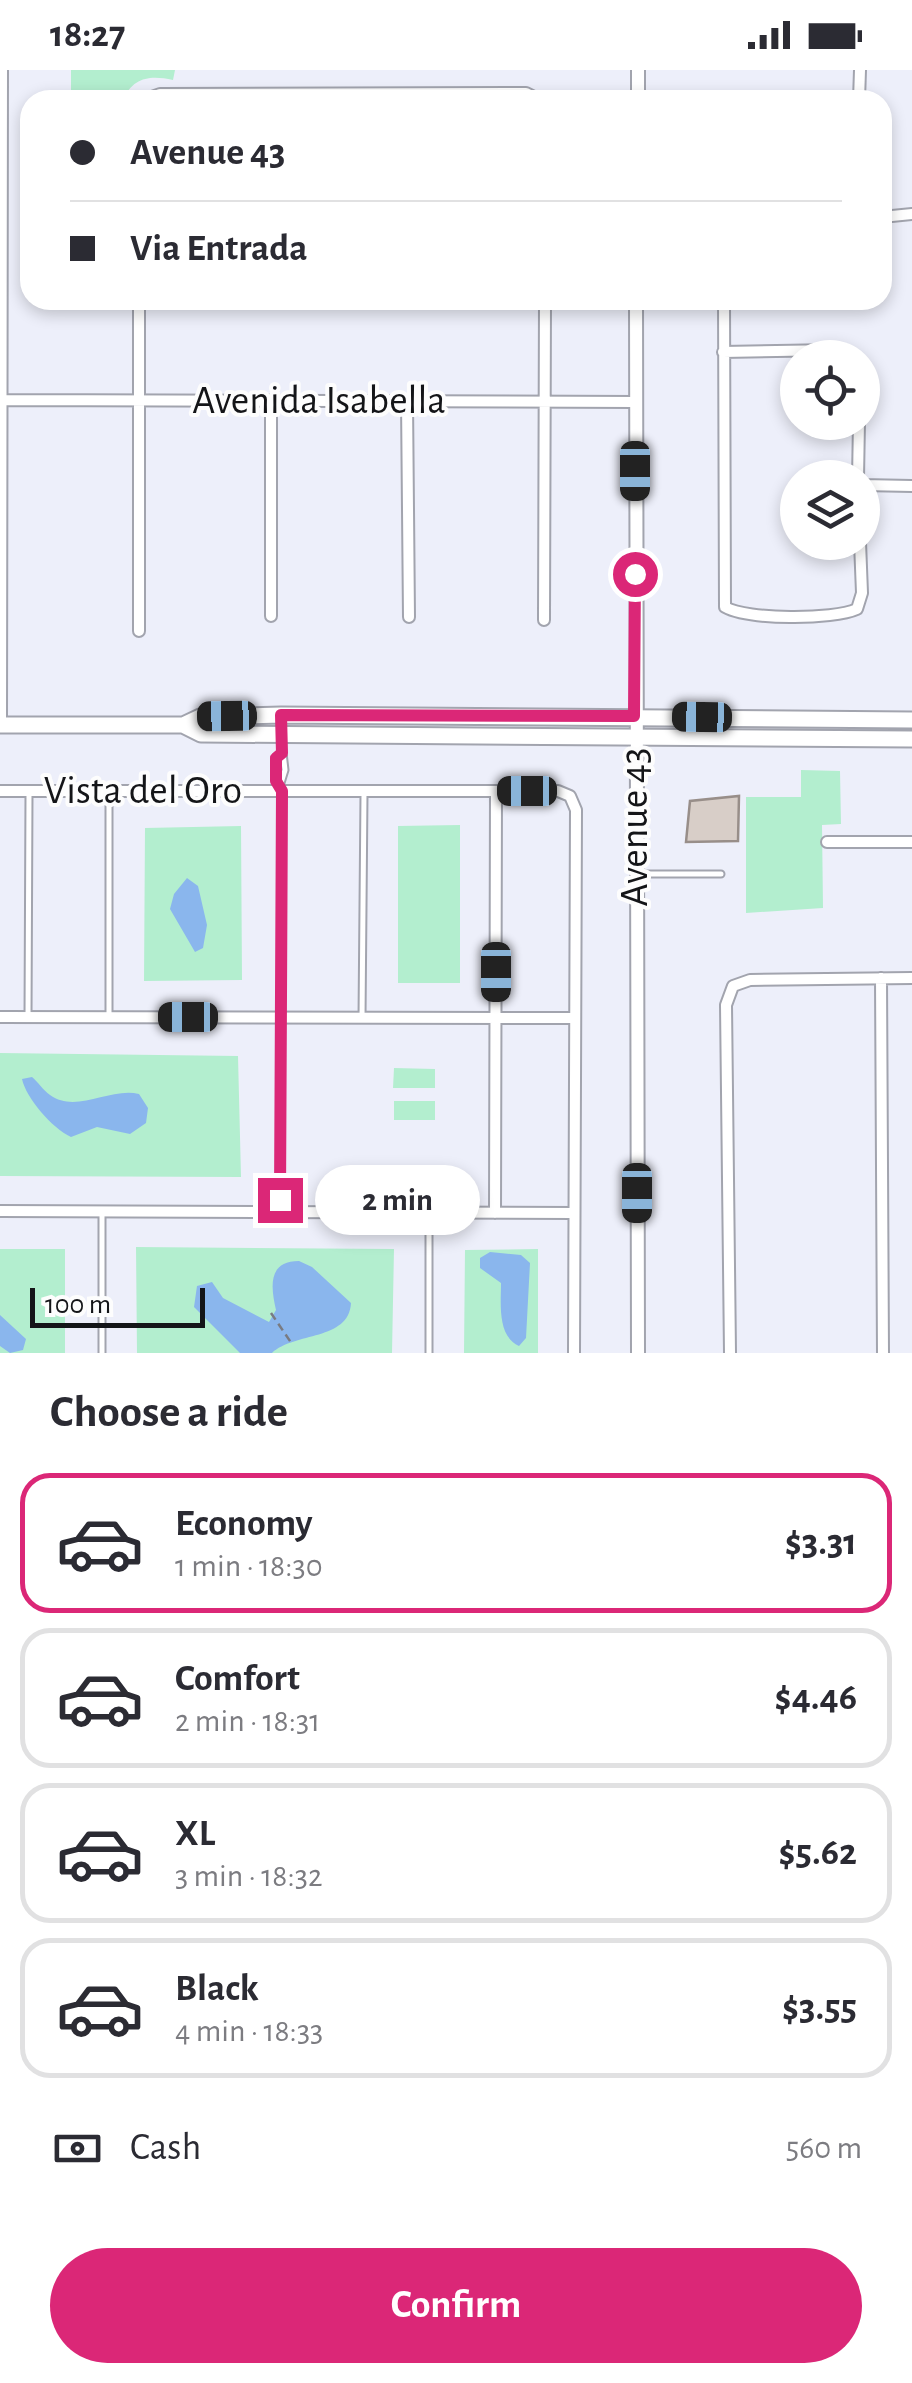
<!DOCTYPE html>
<meta charset="utf-8">
<style>
body{margin:0;font-family:"Alegreya Sans",sans-serif;background:#f2f2f3;color:#2b2b33;height:100vh;display:flex;flex-direction:column;font-size:38px;white-space:nowrap}
*{box-sizing:border-box;margin:0}
p{font-size:32px;color:#7c7c81}
.icon{flex:none;width:55px;height:55px;fill:none;stroke:currentColor;stroke-width:2;stroke-linecap:round;stroke-linejoin:round}
.map{position:relative;height:1283px;overflow:hidden}
.sheet{display:flex;flex-direction:column;background:#fff;flex:1}
.sheet>*{flex:none}
.guide{position:absolute;left:20px;top:20px;width:872px;height:220px;border-radius:30px;box-shadow:0 5px 15px #0003;display:grid;align-content:center;height:220px;padding:0 50px;background:#fff}
.fabs{position:absolute;left:780px;top:270px;display:grid;gap:20px}
.fabs a{display:grid;place-items:center;width:100px;height:100px;border-radius:50%;background:#fff;box-shadow:0 5px 15px #0003;font-size:50px}
.scale{position:absolute;left:30px;bottom:25px;width:175px;box-sizing:border-box;padding-left:10px;border:5px solid #141518;border-top:0;font-size:28px;line-height:35px;white-space:nowrap;color:#141518;-webkit-text-stroke:8px #fdfdfd;paint-order:stroke}
.end{position:absolute;width:45px;height:45px;margin:-22px;border:12px solid #db2777;background:#fff;box-shadow:0 0 0 5px #fff}
.from{border-radius:50%}
.bubble{position:absolute;height:70px;border-radius:35px;background:#fff;box-shadow:0 5px 15px #0003;font-size:32px;font-weight:700;line-height:70px;text-align:center}
.car{position:absolute;width:30px;height:60px;margin:-30px -15px;border-radius:12px;box-shadow:0 0 8px 2px #0007;background:linear-gradient(#222 24%,#8ab4d8 0 40%,#222 0 76%,#8ab4d8 0 86%,#222 0)}
.guide b{display:flex;align-items:center;gap:35px;height:95px;font-size:38px}
.guide b+b{border-top:2px solid #e1e1e2}
.guide i{width:25px;height:25px;background:#2b2b33}
ul{padding:0;list-style:none}
li{display:flex;align-items:center;gap:30px;height:140px;margin:0 20px 15px;padding:0 30px;border:5px solid #e1e1e2;border-radius:30px}
li div{flex:1}
li b{display:block;font-size:38px}
li em{font-style:normal;font-weight:700}
li.selected{border-color:#db2777}
li>.icon{width:90px;height:90px;stroke-width:1.5}
h2{padding:0 50px;font-size:45px;line-height:120px}
.pay{display:flex;align-items:center;gap:25px;height:110px;padding:0 50px;font-size:38px}
.pay p{margin-inline-start:auto}
.button{display:flex;gap:20px;margin-top:auto;padding:20px 50px}
.button a{flex:1;height:115px;border-radius:60px;background:#db2777;color:#fff;font-size:40px;font-weight:700;line-height:115px;text-align:center}
.status{display:flex;justify-content:space-between;align-items:center;height:70px;padding:0 50px;background:#fff;direction:ltr}
.status svg{height:28px;fill:currentColor}
.map>svg:first-child{display:block}
.green{fill:#b3eecf}
.water{fill:#8ab6ed}
.building{fill:#d8cec8;stroke:#988e89;stroke-width:2.5}
.lines{fill:none;stroke-linecap:round;stroke-linejoin:round}
.service-casing{stroke:#a2a4ae;stroke-width:9}
.minor-casing{stroke:#a2a4ae;stroke-width:14}
.tertiary-casing{stroke:#a2a4ae;stroke-width:16}
.secondary-casing{stroke:#a2a4ae;stroke-width:19}
.path{stroke:#797b82;stroke-width:2.5;stroke-dasharray:8 5;stroke-linecap:butt}
.service{stroke:#fff;stroke-width:5}
.minor{stroke:#fff;stroke-width:10}
.tertiary{stroke:#fff;stroke-width:12}
.secondary{stroke:#fff;stroke-width:15}
.route{stroke:#db2777;stroke-width:12}
.labels{text-anchor:middle;dominant-baseline:central;stroke-width:8;stroke-linejoin:round;paint-order:stroke}
.street-label{font-size:40px;fill:#141518;stroke:#fdfdfd}
</style>
<div class="status"><b>18:27</b><svg viewBox="0 0 49 12"><path d="M0 12V9h3v3zM5 12V6h3v6zM10 12V3h3v9zM15 12V0h3v12zM26 1h20v11H26zM47 4h2v5h-2z"/></svg></div>
<div class="map">
<svg width="912" height="1283" viewBox="0 0 912 1283">
<rect width="100%" height="100%" fill="#edeffa"/>
<!-- green -->
<path class="green" d="M71 0H175L173 10C150 5 133 7 123 30H71Z
M801 700 840 701 841 754 822 755 823 838 746 843V727H801Z
M460 755V913H398V756Z
M241 756 242 910 144 911 145 758Z
M0 983 238 986 241 1107 0 1106Z
M394 998 435 999V1018H393Z
M394 1031H435V1050H394Z
M136 1177 394 1179 392 1283H137Z
M0 1179H65V1283H0Z
M538 1179V1283H464L465 1180Z"/>
<!-- water -->
<path class="water" d="M187 808 198 816 207 855 203 878 195 882 170 839 174 824Z
M32 1007C38 1012 43 1020 50 1025 76 1044 110 1017 139 1024L148 1038 146 1053 130 1064 97 1057 71 1067C52 1058 26 1028 22 1009Z
M490 1182 521 1185 530 1193 526 1268 519 1276C497 1266 501 1234 501 1213L480 1198V1188Z
M299 1191 312 1197 351 1233C349 1271 294 1262 272 1283H240L194 1237 197 1216 212 1212 223 1228 269 1252 276 1240C271 1218 267 1191 299 1191Z
M0 1245 26 1269 23 1280 10 1283 0 1276Z"/>
<!-- building -->
<path class="building" d="M739 726 738 771 686 772 690 731Z"/>
<g class="lines">
<defs>
<path id="service" d="M281 665 285 700 281 713 276 711V688L281 683
M638 804H721
M109 946V721
M28 947 29 724
M362 948 364 724
M280 1140 281 713
M102 1283V1142
M429 1283V1143"/>
<path id="minor" d="M143 30 160 24 526 23 540 30
M859 30 860 0
M882 147 912 144
M139 230V561
M724 230 725 537C748 550 833 550 857 539L862 523 860 472
M723 282 834 280 856 288
M2 330 636 332
M271 330V546
M407 331 409 547
M858 408 859 352
M862 415 912 416
M544 550 545 230
M1 655 2 0
M0 721H558L570 726 576 740 574 1283
M827 772H912
M881 908 883 1283
M0 947 574 948
M0 1141 574 1143
M495 1143 496 721
M730 1283 726 935 733 916 750 910 912 908"/>
<path id="tertiary" d="M638 30V0
M636 230 638 1283"/>
<path id="secondary" d="M0 655H183L201 664 912 669
M183 655 200 647 281 645 912 650"/>
</defs>
<!-- service casing -->
<use href="#service" class="service-casing"/>
<!-- minor casing -->
<use href="#minor" class="minor-casing"/>
<!-- tertiary casing -->
<use href="#tertiary" class="tertiary-casing"/>
<!-- secondary casing -->
<use href="#secondary" class="secondary-casing"/>
<!-- path -->
<path class="path" d="M271 1243 292 1274"/>
<!-- service -->
<use href="#service" class="service"/>
<!-- minor -->
<use href="#minor" class="minor"/>
<!-- tertiary -->
<use href="#tertiary" class="tertiary"/>
<!-- secondary -->
<use href="#secondary" class="secondary"/>
</g>
<g class="lines">
<!-- route -->
<path class="route" d="M280 1130 282 721 276 711V688L282 683 281 645 634 646 635 504"/>
</g>
<g class="labels">
<!-- street labels -->
<g class="street-label">
<text x="319" y="331">Avenida Isabella</text>
<text x="143" y="721">Vista del Oro</text>
<text transform="translate(635 757) rotate(-90)">Avenue 43</text>
</g>
</g>
</svg>
<div class="fabs">
<a><svg class="icon" aria-label="locate" viewBox="0 0 24 24"><circle cx="12" cy="12" r="6"/><path d="M12 2v4M12 18v4M2 12h4M18 12h4"/></svg></a>
<a><svg class="icon" aria-label="layers" viewBox="0 0 24 24"><path d="M12 4l9 5-9 5-9-5zM3 14l9 5 9-5"/></svg></a>
</div>
<div class="scale">100 m</div>
<i class="end from" style="left:635px;top:504px"></i>
<i class="end" style="left:280px;top:1130px"></i>
<div class="bubble" style="left:315px;top:1095px;width:165px">2 min</div>
<i class="car" style="left:635px;top:401px;rotate:180deg"></i>
<i class="car" style="left:227px;top:646px;rotate:269deg"></i>
<i class="car" style="left:702px;top:647px;rotate:271deg"></i>
<i class="car" style="left:527px;top:721px;rotate:270deg"></i>
<i class="car" style="left:496px;top:902px;rotate:180deg"></i>
<i class="car" style="left:188px;top:947px;rotate:270deg"></i>
<i class="car" style="left:637px;top:1123px;rotate:180deg"></i>
<div class="guide">
<b><i class="from"></i>Avenue 43</b>
<b><i></i>Via Entrada</b>
</div>
</div>
<section class="sheet">
<h2>Choose a ride</h2>
<ul>
<li class="selected"><svg class="icon" aria-label="car" viewBox="0 0 24 24"><path d="M5 17H2v-5l4-1 3-4h7l3 4 3 1v5h-3M9 17h6M6 11h13"/><circle cx="7" cy="17" r="2"/><circle cx="17" cy="17" r="2"/></svg><div><b>Economy</b><p>1 min · 18:30</p></div><em>$3.31</em></li>
<li><svg class="icon" aria-label="car" viewBox="0 0 24 24"><path d="M5 17H2v-5l4-1 3-4h7l3 4 3 1v5h-3M9 17h6M6 11h13"/><circle cx="7" cy="17" r="2"/><circle cx="17" cy="17" r="2"/></svg><div><b>Comfort</b><p>2 min · 18:31</p></div><em>$4.46</em></li>
<li><svg class="icon" aria-label="car" viewBox="0 0 24 24"><path d="M5 17H2v-5l4-1 3-4h7l3 4 3 1v5h-3M9 17h6M6 11h13"/><circle cx="7" cy="17" r="2"/><circle cx="17" cy="17" r="2"/></svg><div><b>XL</b><p>3 min · 18:32</p></div><em>$5.62</em></li>
<li><svg class="icon" aria-label="car" viewBox="0 0 24 24"><path d="M5 17H2v-5l4-1 3-4h7l3 4 3 1v5h-3M9 17h6M6 11h13"/><circle cx="7" cy="17" r="2"/><circle cx="17" cy="17" r="2"/></svg><div><b>Black</b><p>4 min · 18:33</p></div><em>$3.55</em></li>
</ul>
<div class="pay"><svg class="icon" aria-label="cash" viewBox="0 0 24 24"><path d="M3 7h18v10H3z"/><circle cx="12" cy="12" r="2"/></svg>Cash<p>560 m</p></div>
<div class="button"><a>Confirm</a></div>
</section>
